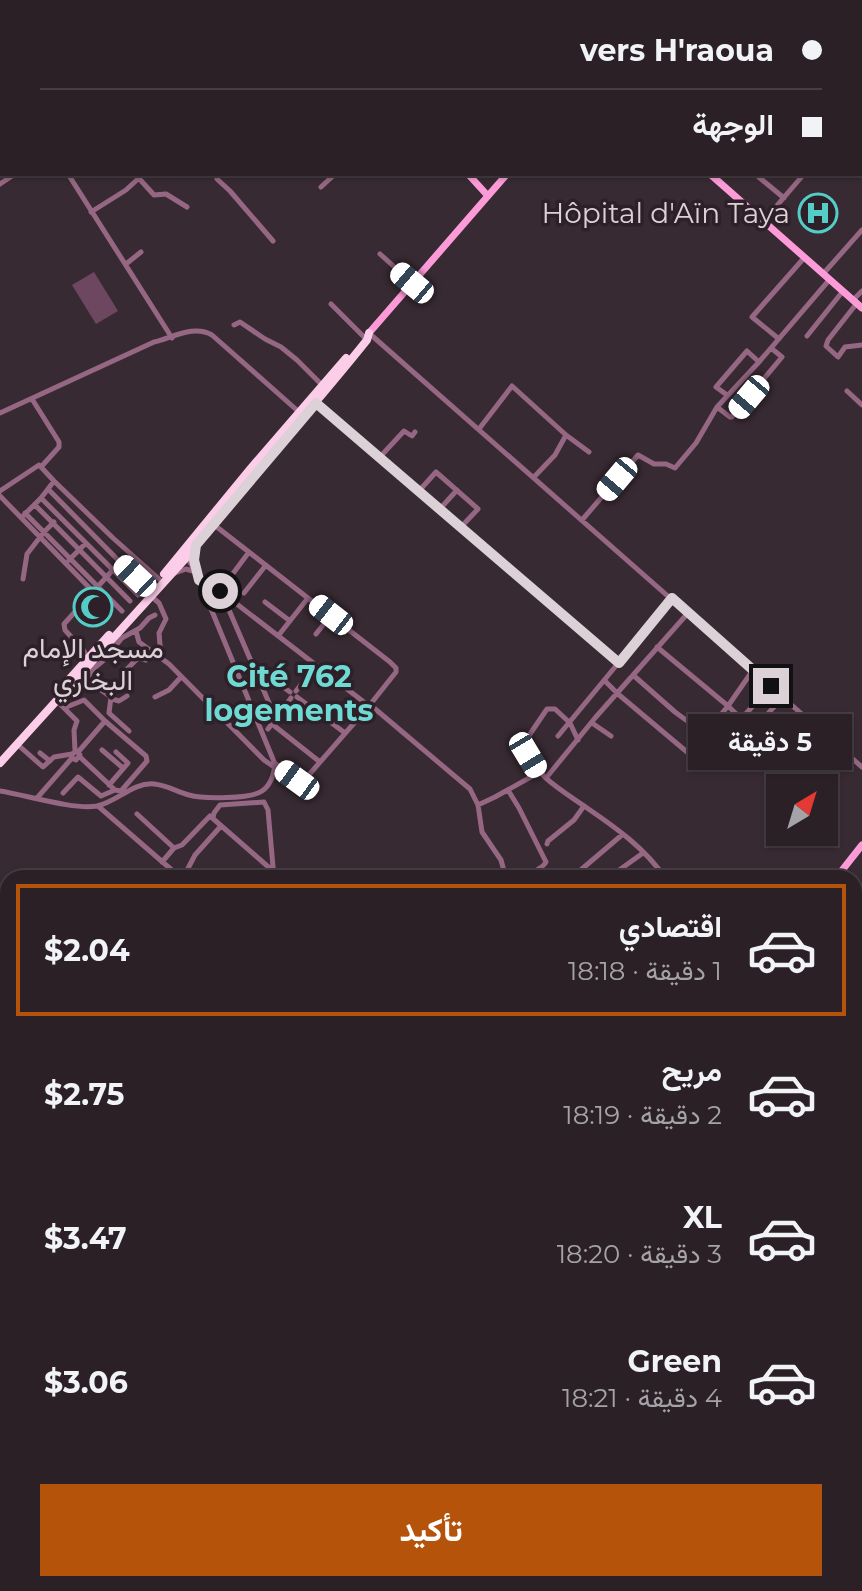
<!DOCTYPE html>
<html lang="ar">
<meta charset="utf-8">
<style>
body{margin:0;font-family:Montserrat,Vazirmatn,sans-serif;background:#362d32;color:#f1f3f6;direction:rtl;height:100vh;display:flex;flex-direction:column;font-size:30px;white-space:nowrap}
*{box-sizing:border-box;margin:0}
p{font-size:26px;color:#a5a3a7}
.icon{flex:none;width:44px;height:44px;fill:none;stroke:currentColor;stroke-width:2;stroke-linecap:round;stroke-linejoin:round}
.map{position:relative;flex:1;overflow:hidden;direction:ltr}
.side{position:absolute;left:0px;top:870px;width:862px;height:722px;display:flex;flex-direction:column;background:#2a2026;border-radius:24px 24px 0 0;box-shadow:0 2px 6px #0004,0 0 0 2px #463e43;direction:rtl}
.side>*{flex:none}
.guide{position:absolute;left:0px;top:0px;width:862px;height:176px;box-shadow:0 2px 6px #0004,0 0 0 2px #463e43;direction:rtl;display:grid;align-content:center;height:176px;padding:0 40px;background:#2a2026}
.needle{width:52px;rotate:38deg}
.tools{position:absolute;left:766px;top:774px;display:grid;gap:16px}
.tools a{display:grid;place-items:center;width:72px;height:72px;border-radius:0px;background:#2a2026;box-shadow:0 2px 6px #0004,0 0 0 2px #463e43;font-size:40px}
.end{position:absolute;width:36px;height:36px;margin:-18px;border:10px solid #dbd1d6;background:#111;box-shadow:0 0 0 4px #111}
.from{border-radius:50%}
.bubble{position:absolute;height:56px;border-radius:0px;background:#2a2026;box-shadow:0 2px 6px #0004,0 0 0 2px #463e43;font-size:26px;font-weight:700;line-height:56px;text-align:center;direction:rtl}
.car{position:absolute;width:24px;height:48px;margin:-24px -12px;border-radius:10px;box-shadow:0 0 6px 2px #0007;background:linear-gradient(#fff 24%,#345 0 40%,#fff 0 76%,#345 0 86%,#fff 0)}
.guide b{display:flex;align-items:center;gap:28px;height:76px;font-size:30px}
.guide b+b{border-top:2px solid #463e43}
.guide i{width:20px;height:20px;background:#f1f3f6}
ul{padding:14px 0 0;list-style:none}
li{display:flex;align-items:center;gap:24px;height:132px;margin:0 16px 12px;padding:0 24px;border:4px solid transparent;border-radius:0px}
li div{flex:1}
li b{display:block;font-size:30px}
li em{font-style:normal;font-weight:700}
li.current{border-color:#b45309}
li>.icon{width:72px;height:72px;stroke-width:1.5}
.action{display:flex;gap:16px;margin-top:auto;padding:16px 40px}
.action a{flex:1;height:92px;border-radius:0px;background:#b45309;color:#fff;font-size:32px;font-weight:700;line-height:92px;text-align:center}
.map>svg:first-child{display:block}
.grass{fill:#6d475f}
.lines{fill:none;stroke-linecap:round;stroke-linejoin:round}
.minor{stroke:#966783;stroke-width:5}
.major{stroke:#fd9bd8;stroke-width:7}
.highway{stroke:#fccde9;stroke-width:8}
.route{stroke:#dbd1d6;stroke-width:10}
.labels{text-anchor:middle;dominant-baseline:central;stroke-width:7;stroke-linejoin:round;paint-order:stroke}
.poi-label{font-size:28px;fill:#dbd1d6;stroke:#2e2028;text-anchor:end}
.neighbourhood-label{font-size:30px;font-weight:bold;fill:#6fdad4;stroke:#2e2028}
</style>
<div class="map">
<svg width="862" height="1591" viewBox="0 0 862 1591">
<rect width="100%" height="100%" fill="#382a32"/>
<!-- grass -->
<path class="grass" d="M94 272 118 311 96 324 72 285Z"/>
<g class="lines">
<!-- minor -->
<path class="minor" d="M56 0 57 2
M402 0 404 2
M441 0 443 2
M486 0 488 2
M575 0 577 2
M611 0 614 2
M715 0 717 2
M324 2 327 0
M411 2 413 0
M495 2 498 0
M746 2 748 0
M860 82 862 83
M860 95 862 93
M860 104 862 105
M0 156 2 159
M68 174 172 338
M135 174 154 195 166 194 187 207
M755 174 784 198
M217 179 230 191 273 241
M0 184 15 174
M321 187 335 174
M91 212 126 190 139 178
M763 222 804 174
M380 254 412 283
M126 264 141 252
M823 274 862 230
M853 300 862 291
M857 303 828 340 826 346 838 357 845 347 862 345
M331 304 364 337
M234 325 240 322 265 339 281 347 297 360 322 385
M370 334 862 767
M807 336 843 291
M779 339 752 317 804 258
M847 391 862 405
M727 395 716 387 747 351 759 362
M32 399 59 442V447L41 467 54 481
M316 403 619 663
M717 407 730 417H732L782 357 771 348
M0 413 154 342C172 338 194 324 212 335L299 412
M479 429 512 386 566 435 555 455 534 477
M566 435 589 452
M379 458 404 431 412 436 415 432
M0 491 39 465 40 466
M418 492 436 472 478 509 460 528
M0 496 110 609
M41 498 138 595
M35 505 130 601
M439 510 457 490
M25 513 122 611
M24 515 41 498 48 489
M582 520 638 455 654 464H666L675 468 696 443 717 407 759 362 830 279
M69 560 86 543
M175 573 186 569 196 572
M23 579 27 554 44 532 54 522
M199 580 220 591 369 706 396 672V668L390 662 213 524
M150 590 120 562 48 489 54 481 113 538 159 579
M220 591 249 552
M244 593 266 565
M152 597 159 603 166 619 159 633 161 657
M265 602 290 621
M229 610 276 719
M136 631 139 642 169 664 264 760 274 767
M316 634 331 615
M278 636 308 598
M657 647 728 706 753 670
M85 659 86 655 84 651 65 630 64 624 120 562
M256 667 290 692
M127 669 138 658 146 660 153 652
M85 679 111 697 109 713 129 731
M86 680 93 669 104 660 122 638 140 628 149 618 155 615
M605 681 618 694 687 752 690 750 705 734 675 712 633 675
M296 691 316 666
M155 697 169 690 181 677
M297 697 345 733
M112 699 119 701 127 696
M57 701 77 721 74 730 75 751
M64 708 84 700 105 721
M742 718 771 686
M592 723 611 736
M272 724 320 762
M268 729 291 698
M705 734 728 706 753 730 783 697
M558 736 672 598
M578 740 570 723 555 709H547L528 737 525 749C536 777 563 791 587 808 615 827 646 849 665 878
M17 744 43 767 54 757 72 754 77 751 80 755 76 760 72 758V754
M102 750 123 768
M79 751 105 721 146 756 147 761 121 791 115 790 80 757
M40 753 50 761
M276 764 297 780 307 777 369 706 374 708 470 789 478 805 482 832 501 860 506 878
M546 778 595 718 688 613
M109 785 128 763 116 752
M508 790 519 808 546 862C543 868 536 869 533 874L534 878
M0 791C26 795 73 810 97 806 117 802 133 782 154 784 167 785 177 792 189 795 203 799 251 799 262 791 271 785 274 774 275 764L195 570 187 558
M63 793 78 777 101 796 115 790
M37 798 72 758
M478 805 495 797 538 773
M98 806 181 878
M137 814 174 848
M213 818 214 813 220 805 264 802 268 810 274 878
M547 844 548 841 574 820 584 806
M162 862 174 848 182 845 210 816 281 878
M183 878 195 855 221 826
M578 878 576 874 623 834
M608 878 643 853
M854 1235C856 1246 859 1256 854 1267
M854 1290 862 1315
M854 1445 862 1440
M854 1451 862 1459
M0 1562 8 1553
M705 1584 711 1591
M734 1584 739 1591
M756 1584 761 1591
M787 1584 793 1591
M846 1584 855 1591
M468 1591 473 1584
M767 1591 775 1584"/>
<!-- major -->
<path class="major" d="M308 0 310 2
M812 0 814 2
M655 2 657 0
M860 41 862 42
M468 174 488 196
M710 174 862 308
M369 333 507 174
M836 878 862 845
M854 1524 862 1570"/>
<!-- highway -->
<path class="highway" d="M164 574 251 468 346 358
M65 684 109 635
M0 763 185 559C243 484 308 414 367 340L369 333
M0 1020 8 1036
M0 1032 8 1047
M227 1584 230 1591
M234 1584 236 1591"/>
</g>
<g class="lines">
<!-- route -->
<path class="route" d="M220 591 199 580 194 560 196 545 316 403 619 663 672 598 771 686"/>
</g>
<!-- icons -->
<defs>
<symbol id="hospital-ring" viewBox="-11 -11 22 22"><circle r="9.5" fill="#2e2028" stroke="#54cdc7" stroke-width="1.5"/><path d="M-5-5h3v3.5h4V-5h3V5h-3V1.5h-4V5h-3Z" fill="#54cdc7"/></symbol>
<symbol id="mosque-ring" viewBox="-11 -11 22 22"><circle r="9.5" fill="#2e2028" stroke="#54cdc7" stroke-width="1.5"/><path d="M3.5-4.9A6 6 0 1 0 3.5 4.9A5 5 0 1 1 3.5-4.9Z" fill="#54cdc7"/></symbol>
</defs>
<g fill-rule="evenodd">
<use href="#hospital-ring" x="796" y="191" width="44" height="44"/>
<use href="#mosque-ring" x="71" y="585" width="44" height="44"/>
</g>
<g class="labels">
<!-- poi labels -->
<g class="poi-label">
<text x="790" y="213">Hôpital d'Aïn Taya</text>
<text x="93" y="648" text-anchor="middle">مسجد الإمام<tspan x="93" dy="32">البخاري</tspan></text>
</g>
<!-- neighbourhood labels -->
<g class="neighbourhood-label">
<text x="289" y="676">Cité 762<tspan x="289" dy="34">logements</tspan></text>
</g>
</g>
</svg>
<div class="tools">
<a><svg class="needle" viewBox="-14 -14 28 28"><path d="M0-13l5 13h-10z" fill="#e53935"/><path d="M0 13l5-13h-10z" fill="#a5a3a7"/></svg></a>
</div>
<i class="end from" style="left:220px;top:591px"></i>
<i class="end" style="left:771px;top:686px"></i>
<div class="bubble" style="left:688px;top:714px;width:164px">5 دقيقة</div>
<i class="car" style="left:412px;top:283px;rotate:310deg"></i>
<i class="car" style="left:749px;top:397px;rotate:220deg"></i>
<i class="car" style="left:617px;top:479px;rotate:220deg"></i>
<i class="car" style="left:135px;top:576px;rotate:313deg"></i>
<i class="car" style="left:331px;top:615px;rotate:308deg"></i>
<i class="car" style="left:528px;top:755px;rotate:149deg"></i>
<i class="car" style="left:297px;top:780px;rotate:306deg"></i>
<div class="guide">
<b><i class="from"></i>vers H'raoua</b>
<b><i></i>الوجهة</b>
</div>
<section class="side">
<ul>
<li class="current"><svg class="icon" aria-label="car" viewBox="0 0 24 24"><path d="M5 17H2v-5l4-1 3-4h7l3 4 3 1v5h-3M9 17h6M6 11h13"/><circle cx="7" cy="17" r="2"/><circle cx="17" cy="17" r="2"/></svg><div><b>اقتصادي</b><p>1 دقيقة · 18:18</p></div><em>$2.04</em></li>
<li><svg class="icon" aria-label="car" viewBox="0 0 24 24"><path d="M5 17H2v-5l4-1 3-4h7l3 4 3 1v5h-3M9 17h6M6 11h13"/><circle cx="7" cy="17" r="2"/><circle cx="17" cy="17" r="2"/></svg><div><b>مريح</b><p>2 دقيقة · 18:19</p></div><em>$2.75</em></li>
<li><svg class="icon" aria-label="car" viewBox="0 0 24 24"><path d="M5 17H2v-5l4-1 3-4h7l3 4 3 1v5h-3M9 17h6M6 11h13"/><circle cx="7" cy="17" r="2"/><circle cx="17" cy="17" r="2"/></svg><div><b>XL</b><p>3 دقيقة · 18:20</p></div><em>$3.47</em></li>
<li><svg class="icon" aria-label="car" viewBox="0 0 24 24"><path d="M5 17H2v-5l4-1 3-4h7l3 4 3 1v5h-3M9 17h6M6 11h13"/><circle cx="7" cy="17" r="2"/><circle cx="17" cy="17" r="2"/></svg><div><b>Green</b><p>4 دقيقة · 18:21</p></div><em>$3.06</em></li>
</ul>
<div class="action"><a>تأكيد</a></div>
</section>
</div>
